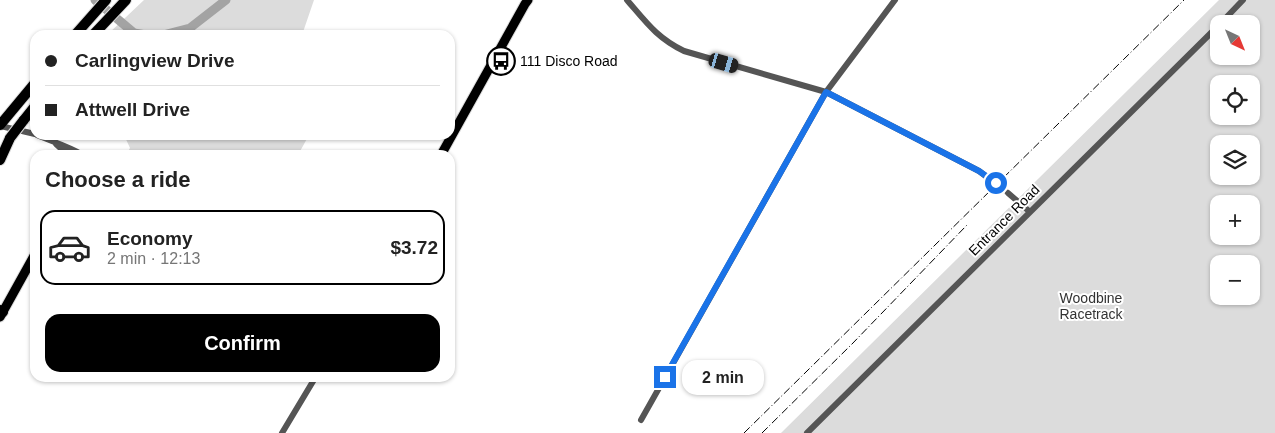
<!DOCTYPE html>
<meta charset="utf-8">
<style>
body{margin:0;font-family:Helvetica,sans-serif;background:#f2f2f2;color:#222;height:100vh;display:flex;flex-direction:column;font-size:19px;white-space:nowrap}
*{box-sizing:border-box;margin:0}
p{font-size:16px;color:#767676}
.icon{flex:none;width:28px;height:28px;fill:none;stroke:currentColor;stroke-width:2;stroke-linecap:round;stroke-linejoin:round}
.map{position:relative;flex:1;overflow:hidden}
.sheet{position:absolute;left:30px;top:150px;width:425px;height:232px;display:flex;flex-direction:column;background:#fff;border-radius:15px;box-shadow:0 1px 4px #0004}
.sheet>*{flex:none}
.guide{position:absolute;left:30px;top:30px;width:425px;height:110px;border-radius:15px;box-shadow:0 1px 4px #0004;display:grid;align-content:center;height:110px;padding:0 15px;background:#fff}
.needle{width:32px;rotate:137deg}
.controls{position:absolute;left:1210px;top:15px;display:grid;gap:10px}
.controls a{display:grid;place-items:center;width:50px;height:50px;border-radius:10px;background:#fff;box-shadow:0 1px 4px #0004;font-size:25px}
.end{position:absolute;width:22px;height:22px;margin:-11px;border:6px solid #1a73e8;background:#fff;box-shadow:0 0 0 2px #fff}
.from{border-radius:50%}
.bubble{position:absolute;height:35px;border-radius:15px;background:#fff;box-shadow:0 1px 4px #0004;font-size:16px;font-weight:700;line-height:35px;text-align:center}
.car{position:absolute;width:15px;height:30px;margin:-15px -8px;border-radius:6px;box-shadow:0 0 4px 1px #0007;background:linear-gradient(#222 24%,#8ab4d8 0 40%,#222 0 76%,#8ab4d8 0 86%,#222 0)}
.guide b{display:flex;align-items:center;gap:18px;height:48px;font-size:19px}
.guide b+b{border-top:1px solid #e0e0e0}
.guide i{width:12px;height:12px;background:#222}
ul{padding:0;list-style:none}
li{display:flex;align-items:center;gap:15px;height:75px;margin:0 10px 8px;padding:0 5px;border:2px solid transparent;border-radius:15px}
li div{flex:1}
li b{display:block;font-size:19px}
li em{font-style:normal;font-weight:700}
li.on{border-color:#000}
li>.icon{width:45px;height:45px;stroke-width:1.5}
h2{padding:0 15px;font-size:22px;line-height:60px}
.button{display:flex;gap:10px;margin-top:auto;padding:10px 15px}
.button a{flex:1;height:58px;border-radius:15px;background:#000;color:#fff;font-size:20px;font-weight:700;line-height:58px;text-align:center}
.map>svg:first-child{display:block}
.green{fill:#dcdcdc;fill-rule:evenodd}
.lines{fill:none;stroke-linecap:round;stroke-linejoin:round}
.river{stroke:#a3a3a3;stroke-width:9}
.minor-tunnel{stroke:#d9d9d9;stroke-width:6;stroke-dasharray:6 3;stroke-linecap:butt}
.major-casing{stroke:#dbdbdb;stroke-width:11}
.highway-casing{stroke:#dbdbdb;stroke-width:12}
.minor{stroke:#555;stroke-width:6}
.major{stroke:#000;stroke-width:9}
.highway{stroke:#000;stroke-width:10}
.rail{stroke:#000;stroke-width:1;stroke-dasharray:8 2.5 1 2.5;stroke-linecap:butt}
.highway-bridge-casing{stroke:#dbdbdb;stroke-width:12;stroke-linecap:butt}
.highway-bridge{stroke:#000;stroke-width:10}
.route{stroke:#1a73e8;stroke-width:6}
.labels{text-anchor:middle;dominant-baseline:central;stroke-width:4;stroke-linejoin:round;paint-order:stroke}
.poi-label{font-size:14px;fill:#000;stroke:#fff;text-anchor:start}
.street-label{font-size:14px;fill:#000;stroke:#fff}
.park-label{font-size:14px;fill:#333;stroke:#fff}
</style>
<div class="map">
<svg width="1275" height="433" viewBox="0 0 1275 433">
<rect width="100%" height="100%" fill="#fff"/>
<!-- green -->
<path class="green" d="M144 0H314L302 35H107Z
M1219 0H1275V433H781ZM1219 24H1251V56H1219ZM1219 84H1251V116H1219ZM1219 144H1251V176H1219ZM1219 204H1251V236H1219ZM1219 264H1251V296H1219Z
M124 135H309L298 155H126L130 148Z"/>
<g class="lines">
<!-- river -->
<path class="river" d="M95 0 134 33 146 35
M163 35 190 28 226 0"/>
<!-- minor-tunnel -->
<path class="minor-tunnel" d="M995 183 1008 193"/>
<defs>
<path id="major" d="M441 155 525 4 528 0
M0 317 35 254"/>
<path id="highway" d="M75 35 106 0
M93 35 126 0
M23 121 35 106
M0 125 35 83
M0 160 10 138
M0 310 3 312"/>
</defs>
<!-- major casing -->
<use href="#major" class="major-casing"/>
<!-- highway casing -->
<use href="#highway" class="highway-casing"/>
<!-- minor -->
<path class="minor" d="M627 0C646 22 657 38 684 51L826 92 979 171 995 183
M1220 24 1243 0
M0 126 35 134
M37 135C53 142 68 146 83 155
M56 144 68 155
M1008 193 1030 212
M641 420 826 92 895 0
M282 433 315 378
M807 433 1219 25"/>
<!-- major -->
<use href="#major" class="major"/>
<!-- highway -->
<use href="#highway" class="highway"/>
<!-- rail -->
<path class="rail" d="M744 433 1184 0
M762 433 852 344 967 225"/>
<defs>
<path id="highway-bridge" d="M10 138 23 121"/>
</defs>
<!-- highway-bridge casing -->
<use href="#highway-bridge" class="highway-bridge-casing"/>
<!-- highway-bridge -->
<use href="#highway-bridge" class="highway-bridge"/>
</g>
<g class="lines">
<!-- route -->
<path class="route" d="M665 377 826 92 979 171 996 183"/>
</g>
<!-- icons -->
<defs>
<symbol id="bus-ring" viewBox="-11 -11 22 22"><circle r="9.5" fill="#fff" stroke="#000" stroke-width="1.5"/><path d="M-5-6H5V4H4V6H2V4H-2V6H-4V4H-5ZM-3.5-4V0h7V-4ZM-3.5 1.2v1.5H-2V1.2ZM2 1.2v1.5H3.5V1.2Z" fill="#000"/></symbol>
</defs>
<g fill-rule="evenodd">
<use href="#bus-ring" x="485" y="45" width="32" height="32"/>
</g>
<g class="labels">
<!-- poi labels -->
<g class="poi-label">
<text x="520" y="61">111 Disco Road</text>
</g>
<!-- street labels -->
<g class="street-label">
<text transform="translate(1004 220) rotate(-45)">Entrance Road</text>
</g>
<!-- park labels -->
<g class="park-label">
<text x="1091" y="298">Woodbine<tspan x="1091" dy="16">Racetrack</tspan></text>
</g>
</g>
</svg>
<div class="controls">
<a><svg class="needle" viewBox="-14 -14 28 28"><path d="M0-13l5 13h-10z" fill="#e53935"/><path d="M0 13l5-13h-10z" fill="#767676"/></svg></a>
<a><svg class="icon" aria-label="locate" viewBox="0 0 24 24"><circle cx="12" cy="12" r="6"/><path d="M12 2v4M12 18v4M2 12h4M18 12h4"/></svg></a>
<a><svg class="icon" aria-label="layers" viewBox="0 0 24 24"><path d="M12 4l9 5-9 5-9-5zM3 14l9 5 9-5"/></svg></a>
<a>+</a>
<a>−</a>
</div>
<i class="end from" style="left:996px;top:183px"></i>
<i class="end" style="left:665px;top:377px"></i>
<div class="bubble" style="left:682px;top:360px;width:82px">2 min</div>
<i class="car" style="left:724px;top:63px;rotate:106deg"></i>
<div class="guide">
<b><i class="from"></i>Carlingview Drive</b>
<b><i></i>Attwell Drive</b>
</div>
<section class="sheet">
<h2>Choose a ride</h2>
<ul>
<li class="on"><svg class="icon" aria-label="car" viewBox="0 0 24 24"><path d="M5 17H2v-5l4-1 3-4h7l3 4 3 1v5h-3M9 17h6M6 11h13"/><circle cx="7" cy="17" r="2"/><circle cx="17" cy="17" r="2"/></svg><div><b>Economy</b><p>2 min · 12:13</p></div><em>$3.72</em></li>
</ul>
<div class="button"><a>Confirm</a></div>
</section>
</div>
